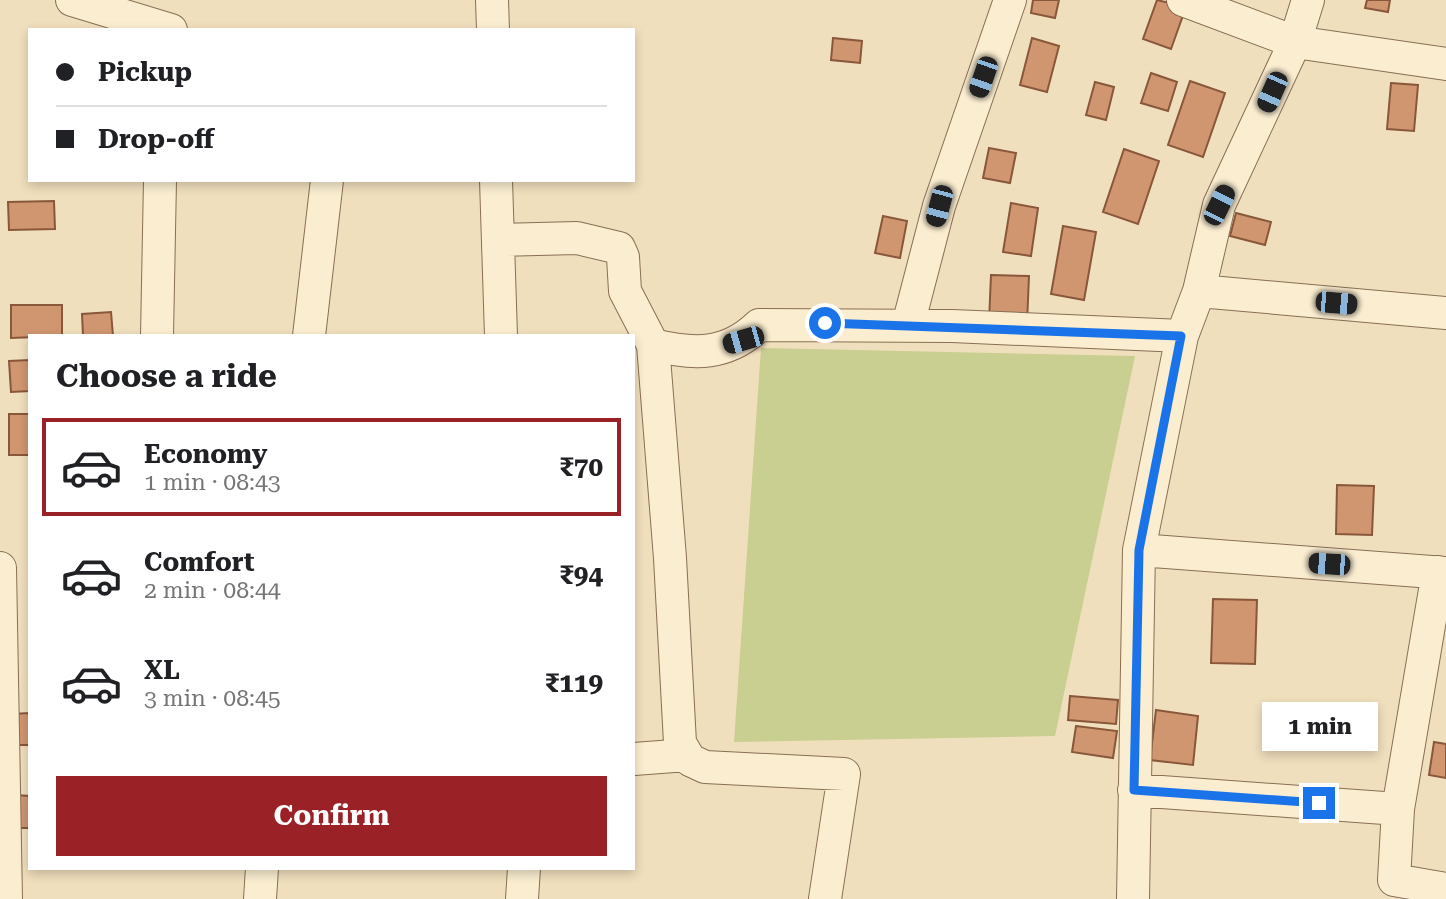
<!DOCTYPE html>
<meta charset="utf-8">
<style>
body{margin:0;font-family:"Roboto Serif",serif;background:#f2f2f2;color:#202124;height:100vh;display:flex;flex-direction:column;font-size:26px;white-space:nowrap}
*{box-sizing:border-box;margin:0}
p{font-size:23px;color:#757577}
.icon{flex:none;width:38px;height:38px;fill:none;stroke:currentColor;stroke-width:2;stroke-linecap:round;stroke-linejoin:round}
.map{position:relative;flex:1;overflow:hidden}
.side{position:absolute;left:28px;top:334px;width:607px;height:536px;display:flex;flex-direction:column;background:#fff;border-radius:0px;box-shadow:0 4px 10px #0003}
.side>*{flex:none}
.hud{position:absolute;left:28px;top:28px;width:607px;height:154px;border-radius:0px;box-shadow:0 4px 10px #0003;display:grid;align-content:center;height:154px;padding:0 28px;background:#fff}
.end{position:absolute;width:32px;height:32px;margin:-16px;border:9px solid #1a73e8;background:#fff;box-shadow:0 0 0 4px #fff}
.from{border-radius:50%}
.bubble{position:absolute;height:49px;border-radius:0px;background:#fff;box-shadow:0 4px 10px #0003;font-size:23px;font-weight:700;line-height:49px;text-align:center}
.car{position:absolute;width:21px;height:42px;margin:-21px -10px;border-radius:9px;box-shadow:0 0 5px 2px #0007;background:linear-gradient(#222 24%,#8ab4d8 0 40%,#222 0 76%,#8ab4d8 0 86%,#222 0)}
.hud b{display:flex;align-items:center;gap:24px;height:66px;font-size:26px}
.hud b+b{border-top:2px solid #e0e0e0}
.hud i{width:18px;height:18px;background:#202124}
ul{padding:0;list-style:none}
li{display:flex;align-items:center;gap:21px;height:98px;margin:0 14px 10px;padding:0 14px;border:4px solid transparent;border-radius:0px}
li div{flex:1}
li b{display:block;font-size:26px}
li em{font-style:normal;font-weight:700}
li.active{border-color:#9a2227}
li>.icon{width:63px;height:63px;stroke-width:1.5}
h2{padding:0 28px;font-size:32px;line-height:84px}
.cta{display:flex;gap:14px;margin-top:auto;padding:14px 28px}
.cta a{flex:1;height:80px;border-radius:0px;background:#9a2227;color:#fff;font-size:28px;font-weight:700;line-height:80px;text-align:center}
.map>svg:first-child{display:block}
.green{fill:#c9ce91}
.building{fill:#d09670;stroke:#89573a;stroke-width:2}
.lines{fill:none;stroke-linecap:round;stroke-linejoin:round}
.minor-casing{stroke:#886f55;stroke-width:34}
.minor{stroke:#faedd0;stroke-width:32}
.route{stroke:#1a73e8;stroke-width:9}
</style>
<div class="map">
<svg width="1446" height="899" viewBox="0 0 1446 899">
<rect width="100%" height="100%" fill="#f0dfbd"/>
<!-- green -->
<path class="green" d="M761 348 1135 356 1055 736 734 742Z"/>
<!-- building -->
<path class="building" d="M1033 0H1059L1055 18 1031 13Z
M1157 0 1186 7 1171 49 1143 39Z
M1367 0H1390L1388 12 1365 8Z
M833 38 862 41 860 63 831 60Z
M1032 38 1059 46 1047 92 1020 85Z
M1151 73 1177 82 1168 111 1141 103Z
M1190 81 1225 93 1203 157 1168 145Z
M1095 82 1114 87 1106 120 1086 115Z
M1391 83 1418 85 1414 131 1387 129Z
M989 148 1016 153 1010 183 983 178Z
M1124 149 1159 161 1138 224 1103 212Z
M54 201 55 229 9 230 8 202Z
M1011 203 1038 208 1031 256 1003 252Z
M1236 213 1271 222 1265 245 1230 236Z
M883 216 907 221 900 258 875 253Z
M1063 226 1096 232 1084 300 1051 294Z
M991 275 1029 276 1027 324 989 322Z
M11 305H62V336L11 338Z
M111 312 113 336H83L82 314Z
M30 360V391L11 392 9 361Z
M9 414H30V455H9Z
M1337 485 1374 486 1372 535 1336 534Z
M1213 599 1257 600 1255 664 1211 663Z
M1070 696 1118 700 1116 724 1068 720Z
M1156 710 1198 716 1193 765 1150 760Z
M30 713V745H11V714Z
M1076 726 1117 731 1113 758 1072 752Z
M1434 742 1446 744V778L1429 775Z
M14 795 30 796V828H14Z"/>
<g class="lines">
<defs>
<path id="minor" d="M72 0 171 30
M492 0 493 30
M1183 0 1295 42 1446 64
M496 180 501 336
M498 240 577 238 619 248 623 257 625 291 653 345C694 355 727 356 759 325L952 326 1182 336
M1199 291 1446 313
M908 325 939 206 1010 0
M157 336 160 180
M309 336 327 180
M653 345 670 558 680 743 690 760 705 767 844 774 825 899
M1139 550 1446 573
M0 568 6 899
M1438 572 1398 809 1394 880 1446 889
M634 759 687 755
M1134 790 1398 809
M260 899 262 868
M522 899 524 868
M1133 899 1139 550 1182 336 1199 291 1219 205 1295 42 1308 0"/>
</defs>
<!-- minor casing -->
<use href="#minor" class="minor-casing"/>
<!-- minor -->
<use href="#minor" class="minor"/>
</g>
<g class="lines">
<!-- route -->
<path class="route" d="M825 323 1181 336 1139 550 1134 790 1319 803"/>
</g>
</svg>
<i class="end from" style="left:825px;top:323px"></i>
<i class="end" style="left:1319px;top:803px"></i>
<div class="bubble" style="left:1262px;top:702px;width:116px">1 min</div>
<i class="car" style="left:983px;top:77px;rotate:199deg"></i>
<i class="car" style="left:1272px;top:92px;rotate:204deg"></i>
<i class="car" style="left:1219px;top:205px;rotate:26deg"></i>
<i class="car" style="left:939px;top:206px;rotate:195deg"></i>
<i class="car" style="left:1336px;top:303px;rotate:95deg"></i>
<i class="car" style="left:743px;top:340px;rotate:254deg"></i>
<i class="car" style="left:1329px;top:564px;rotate:274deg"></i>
<div class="hud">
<b><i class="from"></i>Pickup</b>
<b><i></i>Drop-off</b>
</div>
<section class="side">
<h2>Choose a ride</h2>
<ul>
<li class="active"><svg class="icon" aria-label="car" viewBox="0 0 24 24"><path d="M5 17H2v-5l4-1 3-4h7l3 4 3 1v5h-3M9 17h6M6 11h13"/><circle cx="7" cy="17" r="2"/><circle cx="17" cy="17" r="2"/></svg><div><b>Economy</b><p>1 min · 08:43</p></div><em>₹70</em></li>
<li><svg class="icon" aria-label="car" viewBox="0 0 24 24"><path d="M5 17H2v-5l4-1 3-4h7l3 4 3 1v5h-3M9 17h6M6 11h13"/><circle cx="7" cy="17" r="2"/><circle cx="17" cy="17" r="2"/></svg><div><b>Comfort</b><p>2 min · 08:44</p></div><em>₹94</em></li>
<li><svg class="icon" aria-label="car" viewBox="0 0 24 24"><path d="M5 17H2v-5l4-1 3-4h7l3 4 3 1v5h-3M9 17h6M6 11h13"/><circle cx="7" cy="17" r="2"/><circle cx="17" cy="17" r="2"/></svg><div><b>XL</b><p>3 min · 08:45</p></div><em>₹119</em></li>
</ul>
<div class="cta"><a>Confirm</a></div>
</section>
</div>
